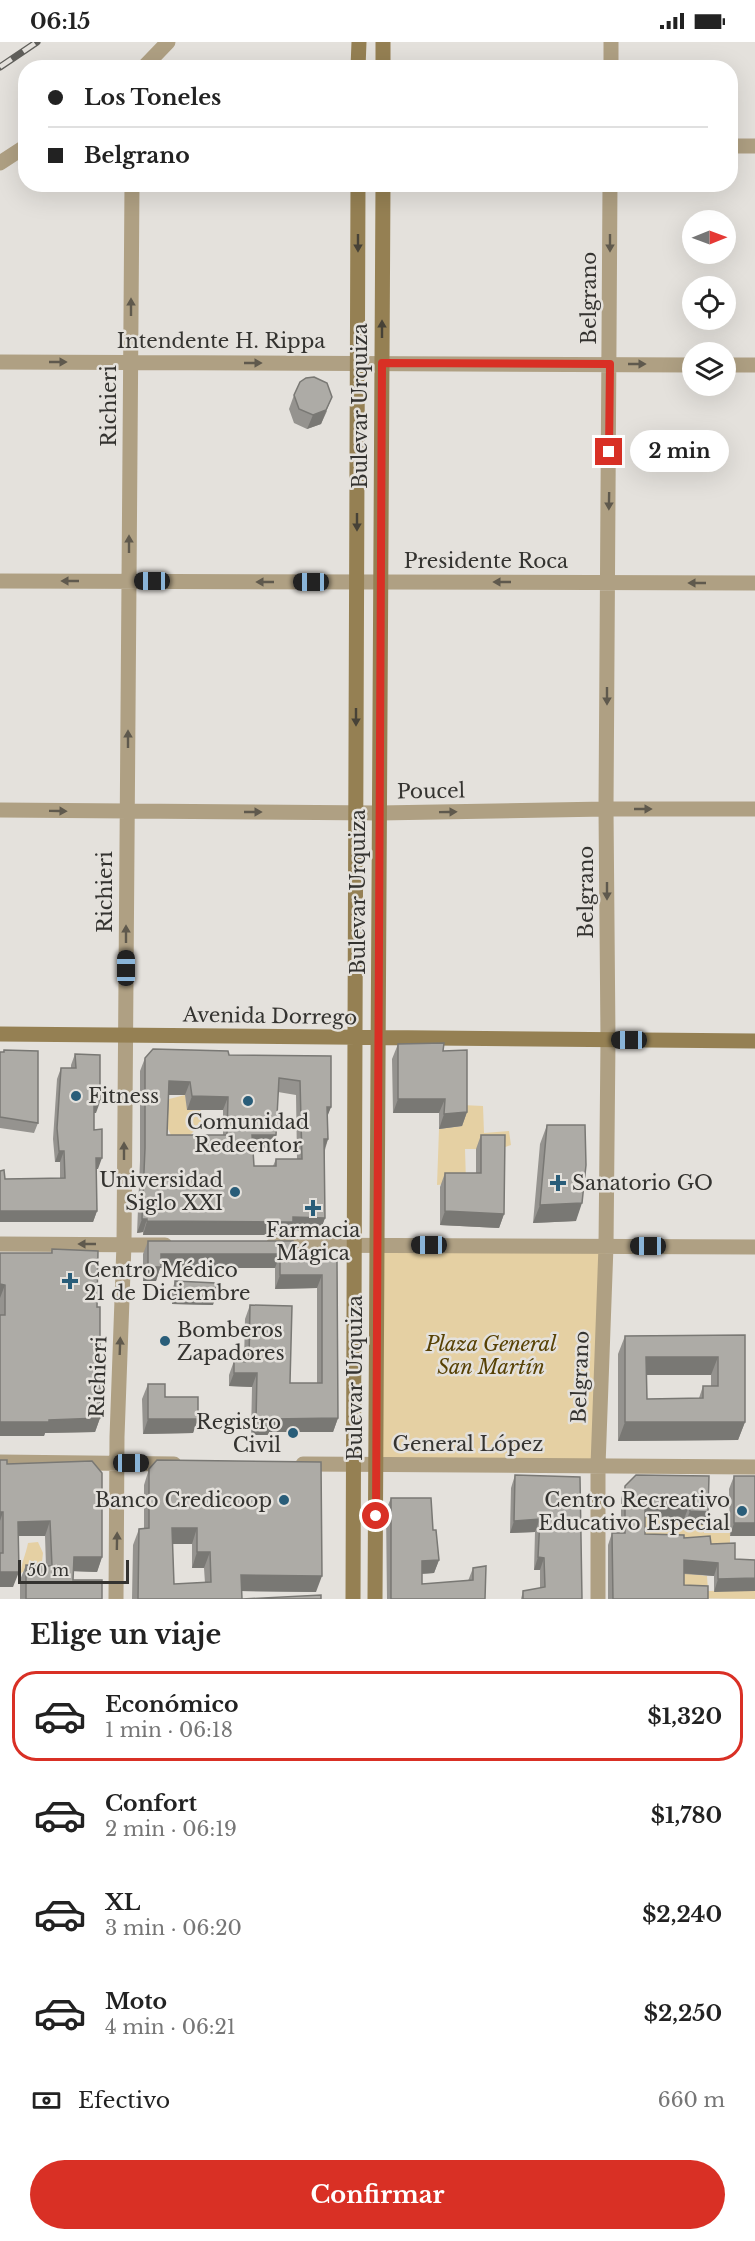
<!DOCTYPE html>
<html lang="es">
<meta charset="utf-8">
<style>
body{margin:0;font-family:"Libre Baskerville",serif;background:#f2f2f2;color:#222;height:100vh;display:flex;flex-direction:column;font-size:22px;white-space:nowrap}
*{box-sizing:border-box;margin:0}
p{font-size:20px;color:#767676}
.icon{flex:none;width:33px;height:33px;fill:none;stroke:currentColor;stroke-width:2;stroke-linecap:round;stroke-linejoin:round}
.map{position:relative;height:1557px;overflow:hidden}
.details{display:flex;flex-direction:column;background:#fff;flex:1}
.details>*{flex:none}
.guide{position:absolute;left:18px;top:18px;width:720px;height:132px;border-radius:24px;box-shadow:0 6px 24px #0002;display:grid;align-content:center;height:132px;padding:0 30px;background:#fff}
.needle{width:39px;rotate:89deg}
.buttons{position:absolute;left:682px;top:168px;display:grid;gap:12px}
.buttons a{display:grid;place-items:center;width:54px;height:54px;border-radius:50%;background:#fff;box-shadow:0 6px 24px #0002;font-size:30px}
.scale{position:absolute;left:18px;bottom:15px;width:111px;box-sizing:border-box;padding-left:6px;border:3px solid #343330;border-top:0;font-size:16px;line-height:21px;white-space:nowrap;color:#343330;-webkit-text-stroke:4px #e4e1dc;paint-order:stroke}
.end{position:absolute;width:27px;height:27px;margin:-14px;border:8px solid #d93025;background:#fff;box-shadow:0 0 0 3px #fff}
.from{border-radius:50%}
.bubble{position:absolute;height:42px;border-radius:21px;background:#fff;box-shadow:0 6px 24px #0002;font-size:20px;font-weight:700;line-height:42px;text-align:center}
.car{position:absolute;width:18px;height:36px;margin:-18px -9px;border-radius:8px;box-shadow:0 0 4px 2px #0007;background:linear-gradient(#222 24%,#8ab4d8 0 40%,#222 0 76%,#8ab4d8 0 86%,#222 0)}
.guide b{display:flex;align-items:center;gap:21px;height:57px;font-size:22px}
.guide b+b{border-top:2px solid #e0e0e0}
.guide i{width:15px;height:15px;background:#222}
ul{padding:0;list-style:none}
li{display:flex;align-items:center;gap:18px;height:90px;margin:0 12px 9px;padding:0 18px;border:3px solid transparent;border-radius:24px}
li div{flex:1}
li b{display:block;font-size:22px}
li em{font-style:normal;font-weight:700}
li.on{border-color:#d93025}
li>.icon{width:54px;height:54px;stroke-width:1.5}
h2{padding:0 30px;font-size:27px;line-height:72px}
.pay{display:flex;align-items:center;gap:15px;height:66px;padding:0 30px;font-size:22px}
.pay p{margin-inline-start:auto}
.primary-button{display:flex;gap:12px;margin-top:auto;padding:12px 30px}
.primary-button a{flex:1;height:69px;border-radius:36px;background:#d93025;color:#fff;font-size:24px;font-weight:700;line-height:69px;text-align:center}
.status{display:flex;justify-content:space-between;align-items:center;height:42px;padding:0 30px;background:#fff;direction:ltr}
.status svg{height:16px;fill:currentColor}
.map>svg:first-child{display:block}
.green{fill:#e5d0a3}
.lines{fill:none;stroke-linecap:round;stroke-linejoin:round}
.minor{stroke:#afa083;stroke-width:15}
.tertiary{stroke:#afa083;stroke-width:15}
.secondary{stroke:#958053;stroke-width:15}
.rail-casing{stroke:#605f5b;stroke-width:7}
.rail{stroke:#e4e1dc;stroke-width:4.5;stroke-dasharray:14;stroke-linecap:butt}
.wall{fill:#95938f;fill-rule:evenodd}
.shaded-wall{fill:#797874}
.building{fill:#adaba6;stroke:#797874;stroke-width:1.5;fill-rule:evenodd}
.oneway{fill:#474237}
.oneway2{fill:#5f594d}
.route{stroke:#d93025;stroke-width:8}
.poi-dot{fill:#295d79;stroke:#e4e1dc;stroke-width:2}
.labels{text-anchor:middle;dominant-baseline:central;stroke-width:5;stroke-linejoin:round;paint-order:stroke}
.street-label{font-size:20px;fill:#343330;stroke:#e4e1dc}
.poi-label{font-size:20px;fill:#343330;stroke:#e4e1dc;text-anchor:start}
.park-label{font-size:20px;font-style:italic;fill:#574104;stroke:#e4e1dc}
</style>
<div class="status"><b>06:15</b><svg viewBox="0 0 49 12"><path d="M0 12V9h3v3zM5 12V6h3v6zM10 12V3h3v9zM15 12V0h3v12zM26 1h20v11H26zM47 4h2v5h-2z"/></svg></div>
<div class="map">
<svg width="755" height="1557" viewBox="0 0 755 1557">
<rect width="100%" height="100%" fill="#e4e1dc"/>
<!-- green -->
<path class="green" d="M185 1053 188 1068H201V1082L190 1093 179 1098 171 1093 163 1077 169 1057Z
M462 1063 483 1064 484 1091 509 1089 511 1103 500 1107H465L466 1140 437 1143 439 1087 462 1084Z
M377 1203 606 1204 598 1424 376 1423Z
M641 1475 684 1477 685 1482 703 1483 704 1491H730V1513L692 1532 707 1534 708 1549 755 1548V1557L680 1556 621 1485Z
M38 1500 43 1511 42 1520 21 1531C21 1521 26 1512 28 1501Z"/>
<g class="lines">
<!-- minor -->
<path class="minor" d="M611 26V0
M730 104H755
M0 320 693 323
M726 323H755
M0 539 755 541
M0 768 379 771 606 767H755
M0 1202 165 1203
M273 1203 755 1205
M0 1420 174 1422
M303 1422 755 1425
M116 1557 117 1395 124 1202 132 142
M598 1557V1424L606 1204 608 998 606 767 610 142"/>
<!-- tertiary -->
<path class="tertiary" d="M143 26 168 0
M0 121 26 104"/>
<!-- secondary -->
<path class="secondary" d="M358 26 359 0
M383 26V0
M0 992 755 999
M353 1557 358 142
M375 1557 383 142"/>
<defs>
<path id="rail" d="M0 25 37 0"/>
</defs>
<!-- rail casing -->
<use href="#rail" class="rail-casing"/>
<!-- rail -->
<use href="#rail" class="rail"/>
</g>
<!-- wall -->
<path class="wall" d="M294 353 327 369 321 382 307 387 294 381 289 367Z
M398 1002 443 1009 467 1070 462 1084 439 1087V1071H393L392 1017Z
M4 1008 38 1081 34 1091 0 1086V1010H3Z
M75 1012 96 1071H94V1088L98 1127H96L97 1169 93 1180H0V1129L5 1137 60 1136V1120H55L53 1097 57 1037 61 1026H71V1023Z
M229 1013 331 1014V1065L327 1074 328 1097 325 1108V1176L320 1189H290L288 1193H143V1190L137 1191 140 1119V1029L145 1016ZM278 1050 296 1053 297 1117H276L273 1124H254L253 1106H271L276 1093ZM169 1053H185L187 1068H223V1093H167Z
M547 1083 576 1179 533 1181 540 1102Z
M481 1093 504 1172 499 1186 440 1183V1145L445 1131H476V1107Z
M148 1199H293V1219H337L338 1376 333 1390H269L268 1393H251L252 1345 229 1344V1333L234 1319H244L245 1277 250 1263 290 1341H317V1246L275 1247V1226H160L156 1239H143V1212Z
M52 1207 97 1265 100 1376 95 1390 45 1391 44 1394H0V1211H51Z
M175 1239 213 1263 172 1262V1249Z
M745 1293V1380L738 1398 618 1399V1312L625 1294ZM647 1333H711V1344H703L699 1356 647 1357Z
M148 1342 198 1377 193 1391 143 1392 142 1357Z
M0 1418 7 1422 102 1515 97 1530 73 1529V1538L102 1557H20V1538L26 1523 46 1524 45 1494H18L13 1545H0Z
M149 1427 316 1550 242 1549V1557H321H132L133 1503 139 1487H144V1443ZM172 1502H192V1526H204L205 1541 174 1542Z
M515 1433 582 1557H521L523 1549 540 1546V1528H534L535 1490 510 1491 511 1446Z
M709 1434 703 1483 685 1482 684 1477 645 1475V1492L684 1496 711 1502 735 1517 714 1550V1534L684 1532V1543L708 1557H608V1503L612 1491H621V1457L625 1444Z
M734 1434H755L730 1494 729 1447Z
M391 1456 433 1488 439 1518 434 1531 422 1532V1542L468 1539 473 1526 485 1557H387L386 1468Z"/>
<!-- shaded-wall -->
<path class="shaded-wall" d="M332 355 321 382 307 387 313 373Z
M169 1039 190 1040 185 1053H164Z
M192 1054 228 1055 223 1068H187Z
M398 1057H445L439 1071H393Z
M94 1060H100L96 1071H90Z
M327 1065H331L326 1078Z
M467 1070 462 1084 439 1087 444 1072Z
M252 1093H276L271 1106H247Z
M324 1097H328L323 1111Z
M59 1109H64L60 1120H55Z
M96 1116H102L98 1127H92Z
M582 1161 576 1179 533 1181 540 1163Z
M0 1169H97L93 1180H0Z
M445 1169 504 1172 499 1186 440 1183Z
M293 1175 325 1176 320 1189H290L288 1193H143L147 1179Z
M142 1177H147L143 1190 137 1191Z
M161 1212H280L275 1226H160L156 1239H143L148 1225Z
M280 1233H322L317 1246 275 1247Z
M0 1242 5 1243 0 1256Z
M175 1252 216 1254 213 1263 172 1262Z
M646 1315H718L711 1333H640Z
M234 1331H257L252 1345 229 1344Z
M100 1376 95 1390 45 1391 44 1394H0V1380Z
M338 1376 333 1390H269L268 1393H251L256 1379 273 1377Z
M148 1377H198L193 1391 143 1392Z
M625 1380H745L738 1398 618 1399Z
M645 1462 689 1464 684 1477 641 1475Z
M690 1469 708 1470 703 1483 685 1482Z
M0 1470H3L0 1479Z
M540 1477 535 1490 510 1491 514 1479Z
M50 1479 45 1494H13L18 1480Z
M734 1481H755V1494H730Z
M172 1486H197L192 1502H166Z
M197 1510H210L204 1526H192Z
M74 1515H102L97 1530 69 1529Z
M538 1515 544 1516 540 1528H534Z
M439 1518 434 1531 417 1532 422 1519Z
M684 1518 718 1521 714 1534 680 1531Z
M0 1530H19L13 1545H0Z
M241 1533 322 1534 316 1550 236 1549Z
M755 1536V1549L714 1550 718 1537Z"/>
<!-- building -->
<path class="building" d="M314 335 327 341 332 355 326 368 313 373 299 367 294 353 300 340 306 336Z
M444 1001 443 1009 467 1008V1070L444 1072 445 1057H398V1002Z
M153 1007 228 1009 229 1013 331 1014V1065H327L328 1097H324L325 1176 293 1175V1180L147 1179V1177H142L145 1106V1016ZM279 1036 300 1039 302 1117H276V1124H254L252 1093H276ZM169 1039 190 1040 192 1054 228 1055 227 1093H167Z
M4 1008 38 1009V1081L0 1075V1010H4Z
M75 1012 100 1013V1060H94V1088L102 1087V1116H96L97 1169H0V1129L4 1128 5 1137 65 1136 64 1109H59L57 1086 61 1026H76Z
M547 1083H585L586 1123 582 1161 540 1163Z
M481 1093H505L504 1172 445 1169V1131H481Z
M148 1199H293V1219H337L338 1376 273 1377V1380L256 1379 257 1331H234V1319L249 1320 250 1263 292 1264 290 1341H322V1233H280V1212H161V1225H148Z
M52 1207 98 1209 97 1265H100V1376L49 1378V1380H0V1273H5V1243L0 1242V1211H52Z
M175 1239 216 1241V1254L175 1252Z
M745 1293V1380H625V1294ZM646 1315H718V1344H703V1356L647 1357Z
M148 1342H165V1355H198V1377H148Z
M0 1418H7V1422L92 1419 102 1431V1515H74L73 1538H102V1557H26V1523L52 1524 50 1479 18 1480 19 1530H0V1511H3V1470H0Z
M157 1418 321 1420 322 1534 241 1533 242 1557 321 1553V1557H138L139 1487 149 1486V1427ZM172 1486H197V1510H210L211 1540 174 1542Z
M515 1433 580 1435 582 1557H523V1549L545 1545 544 1516 538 1515 540 1477 514 1479Z
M636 1433 709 1434 708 1470 690 1469 689 1464 645 1462V1492L684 1493V1496L710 1494 711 1502 735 1501V1517L755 1518V1536L718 1537V1521L684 1518V1543L708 1544V1557H613L612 1491H625V1444Z
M734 1434H755V1481H734Z
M391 1456H431L433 1488H436L439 1518 422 1519V1542L473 1538V1526L486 1524 485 1557H391Z"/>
<!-- one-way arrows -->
<defs><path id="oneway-solid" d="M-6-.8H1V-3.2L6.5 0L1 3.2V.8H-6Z" transform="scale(1.5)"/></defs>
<g class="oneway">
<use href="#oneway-solid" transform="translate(358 201) rotate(90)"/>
<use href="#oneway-solid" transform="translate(382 287) rotate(-90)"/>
<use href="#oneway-solid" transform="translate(357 480) rotate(90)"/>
<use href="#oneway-solid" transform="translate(356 675) rotate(90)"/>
</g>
<g class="oneway2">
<use href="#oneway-solid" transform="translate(610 201) rotate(90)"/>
<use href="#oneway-solid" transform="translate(131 265) rotate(-90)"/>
<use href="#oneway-solid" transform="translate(58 320)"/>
<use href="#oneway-solid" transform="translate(253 321)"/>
<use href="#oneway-solid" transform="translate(637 322)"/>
<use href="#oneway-solid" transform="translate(609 459) rotate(91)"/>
<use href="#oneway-solid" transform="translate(129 502) rotate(-90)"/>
<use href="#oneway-solid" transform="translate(70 539) rotate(-180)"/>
<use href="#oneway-solid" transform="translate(265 540) rotate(-180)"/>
<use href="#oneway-solid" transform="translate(502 540) rotate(-180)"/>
<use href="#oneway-solid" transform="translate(697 541) rotate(-180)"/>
<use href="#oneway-solid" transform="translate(607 654) rotate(90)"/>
<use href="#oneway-solid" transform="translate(128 697) rotate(-90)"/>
<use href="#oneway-solid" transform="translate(643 767)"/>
<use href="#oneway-solid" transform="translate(58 769) rotate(1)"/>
<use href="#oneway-solid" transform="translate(253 770)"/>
<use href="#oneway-solid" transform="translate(448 770) rotate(-1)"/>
<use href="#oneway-solid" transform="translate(607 849) rotate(90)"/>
<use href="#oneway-solid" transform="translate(126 892) rotate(-90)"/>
<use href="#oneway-solid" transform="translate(124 1109) rotate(-90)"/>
<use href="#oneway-solid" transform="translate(87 1202) rotate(-180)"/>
<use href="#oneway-solid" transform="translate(120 1304) rotate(-88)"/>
<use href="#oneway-solid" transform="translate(117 1499) rotate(-89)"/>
</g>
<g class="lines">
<!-- route -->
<path class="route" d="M376 1474 382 321 610 322 609 410"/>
</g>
<!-- markers -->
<g class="poi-dot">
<circle cx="76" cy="1054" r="6"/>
<circle cx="248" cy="1059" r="6"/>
<path d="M555 1132h6v6h6v6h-6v6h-6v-6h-6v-6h6z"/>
<circle cx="235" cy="1150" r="6"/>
<path d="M310 1157h6v6h6v6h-6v6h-6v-6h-6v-6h6z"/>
<path d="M67 1230h6v6h6v6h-6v6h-6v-6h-6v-6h6z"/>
<circle cx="165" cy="1299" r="6"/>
<circle cx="293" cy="1391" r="6"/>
<circle cx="284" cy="1458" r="6"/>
<circle cx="742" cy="1469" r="6"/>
</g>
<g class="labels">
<!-- street labels -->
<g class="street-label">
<text transform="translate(589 256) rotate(-90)">Belgrano</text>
<text x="221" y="299">Intendente H. Rippa</text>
<text transform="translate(109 364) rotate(-90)">Richieri</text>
<text transform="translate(360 364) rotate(-90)">Bulevar Urquiza</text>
<text x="486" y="519">Presidente Roca</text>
<text transform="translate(431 749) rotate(-1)">Poucel</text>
<text transform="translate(105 850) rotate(-90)">Richieri</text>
<text transform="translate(358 850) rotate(-90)">Bulevar Urquiza</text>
<text transform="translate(586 850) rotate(-90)">Belgrano</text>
<text transform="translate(270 974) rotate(1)">Avenida Dorrego</text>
<text transform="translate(98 1335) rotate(-88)">Richieri</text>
<text transform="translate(580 1335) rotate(-88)">Belgrano</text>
<text transform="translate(355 1336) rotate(-90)">Bulevar Urquiza</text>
<text x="468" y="1402">General López</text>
</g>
<!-- poi labels -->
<g class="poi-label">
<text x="88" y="1054">Fitness</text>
<text x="248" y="1080" text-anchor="middle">Comunidad<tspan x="248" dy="23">Redeentor</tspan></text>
<text x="223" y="1138" text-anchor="end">Universidad<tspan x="223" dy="23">Siglo XXI</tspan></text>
<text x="572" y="1141">Sanatorio GO</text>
<text x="313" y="1188" text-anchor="middle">Farmacia<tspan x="313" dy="23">Mágica</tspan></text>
<text x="84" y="1228">Centro Médico<tspan x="84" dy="23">21 de Diciembre</tspan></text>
<text x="177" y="1288">Bomberos<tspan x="177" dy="23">Zapadores</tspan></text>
<text x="281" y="1380" text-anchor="end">Registro<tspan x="281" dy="23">Civil</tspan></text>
<text x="272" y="1458" text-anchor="end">Banco Credicoop</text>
<text x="730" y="1458" text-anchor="end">Centro Recreativo<tspan x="730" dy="23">Educativo Especial</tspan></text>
</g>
<!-- park labels -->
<g class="park-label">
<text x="491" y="1302">Plaza General<tspan x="491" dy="23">San Martín</tspan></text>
</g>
</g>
</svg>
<div class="buttons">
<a><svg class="needle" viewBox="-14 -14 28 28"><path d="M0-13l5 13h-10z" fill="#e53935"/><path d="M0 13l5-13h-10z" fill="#767676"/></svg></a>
<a><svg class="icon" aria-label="locate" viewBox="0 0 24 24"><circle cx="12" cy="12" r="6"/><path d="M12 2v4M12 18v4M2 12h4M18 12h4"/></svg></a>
<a><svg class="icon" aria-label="layers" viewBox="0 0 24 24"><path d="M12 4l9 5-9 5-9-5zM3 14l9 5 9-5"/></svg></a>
</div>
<div class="scale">50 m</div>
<i class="end from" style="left:376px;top:1474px"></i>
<i class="end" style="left:609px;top:410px"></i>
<div class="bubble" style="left:630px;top:388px;width:99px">2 min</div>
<i class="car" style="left:152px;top:539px;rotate:270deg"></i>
<i class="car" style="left:311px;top:540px;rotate:270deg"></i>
<i class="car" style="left:126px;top:926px;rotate:0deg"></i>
<i class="car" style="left:629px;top:998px;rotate:270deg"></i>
<i class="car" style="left:429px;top:1203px;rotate:270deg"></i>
<i class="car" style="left:648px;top:1204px;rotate:270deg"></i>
<i class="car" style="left:131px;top:1421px;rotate:90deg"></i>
<div class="guide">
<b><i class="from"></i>Los Toneles</b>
<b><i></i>Belgrano</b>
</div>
</div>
<section class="details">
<h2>Elige un viaje</h2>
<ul>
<li class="on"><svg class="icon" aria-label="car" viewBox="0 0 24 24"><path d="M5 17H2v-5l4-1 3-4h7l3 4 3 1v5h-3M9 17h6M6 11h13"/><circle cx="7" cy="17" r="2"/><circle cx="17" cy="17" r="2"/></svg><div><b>Económico</b><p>1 min · 06:18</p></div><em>$1,320</em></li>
<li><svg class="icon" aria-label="car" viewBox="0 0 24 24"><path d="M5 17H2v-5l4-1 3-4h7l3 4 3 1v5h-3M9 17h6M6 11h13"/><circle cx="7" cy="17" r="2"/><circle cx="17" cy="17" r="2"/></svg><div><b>Confort</b><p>2 min · 06:19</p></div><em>$1,780</em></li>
<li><svg class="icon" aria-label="car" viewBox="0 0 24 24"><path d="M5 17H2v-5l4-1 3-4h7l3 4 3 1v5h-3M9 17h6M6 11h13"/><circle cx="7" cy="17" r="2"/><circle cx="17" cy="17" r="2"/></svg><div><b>XL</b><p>3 min · 06:20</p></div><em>$2,240</em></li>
<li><svg class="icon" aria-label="car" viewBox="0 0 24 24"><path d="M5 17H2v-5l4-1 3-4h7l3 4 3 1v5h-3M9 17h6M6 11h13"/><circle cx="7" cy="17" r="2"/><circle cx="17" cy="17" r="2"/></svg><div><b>Moto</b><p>4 min · 06:21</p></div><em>$2,250</em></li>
</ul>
<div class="pay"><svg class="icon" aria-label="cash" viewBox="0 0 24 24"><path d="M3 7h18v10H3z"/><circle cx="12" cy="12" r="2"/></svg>Efectivo<p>660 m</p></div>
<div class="primary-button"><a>Confirmar</a></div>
</section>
